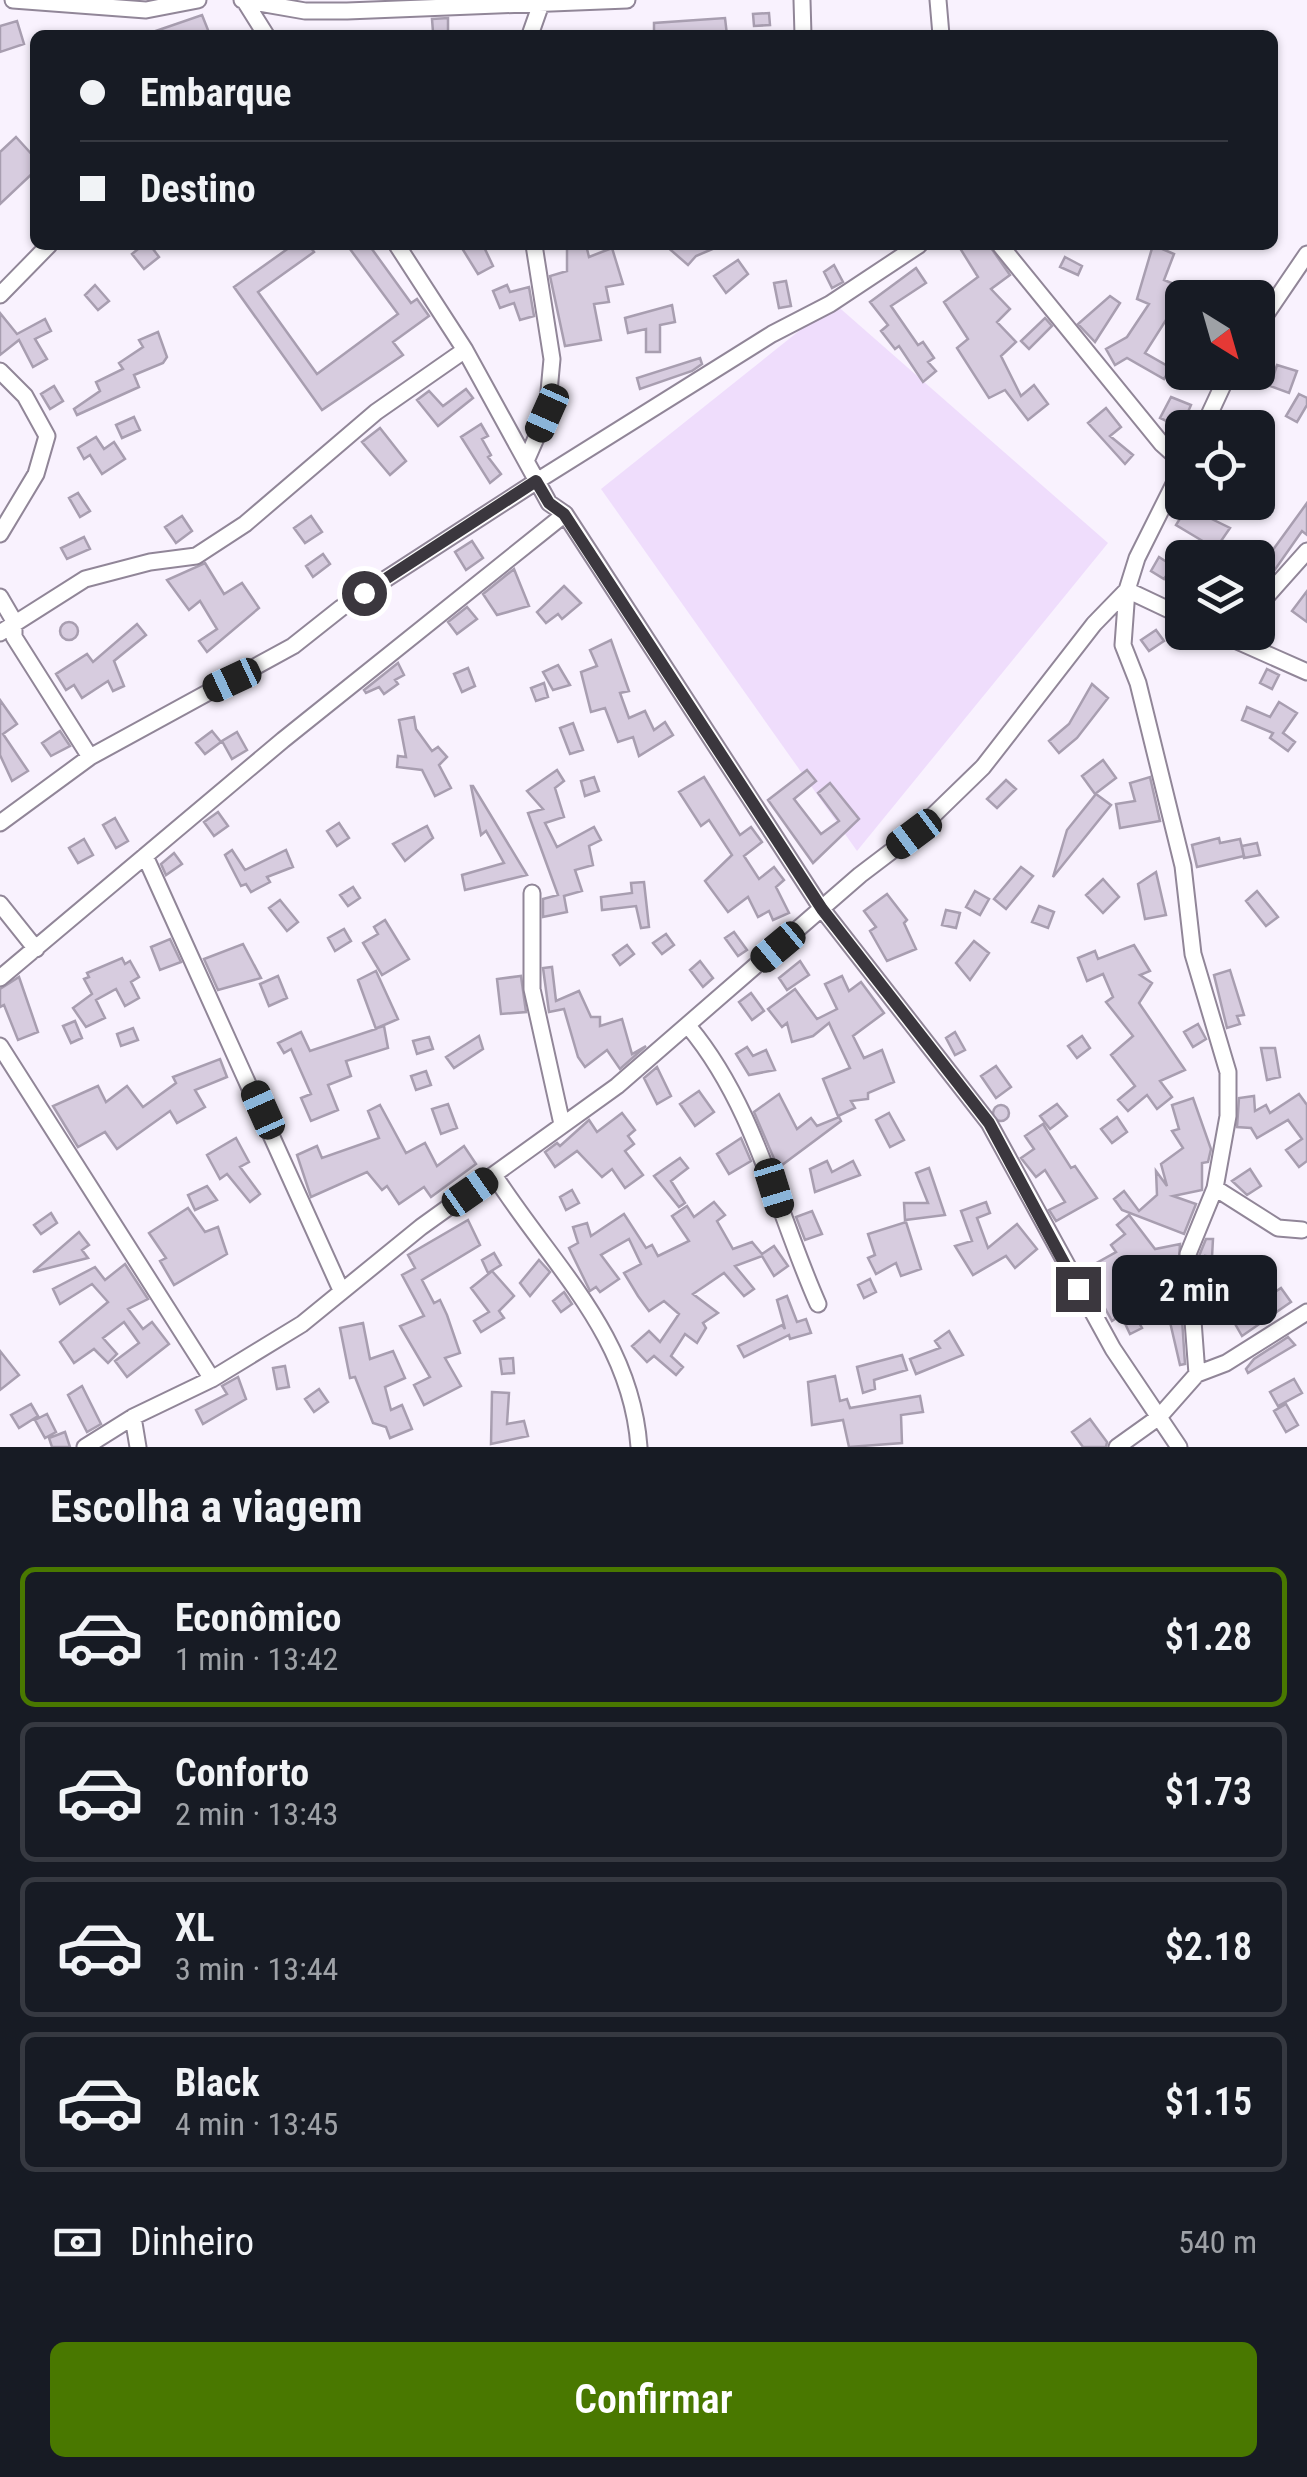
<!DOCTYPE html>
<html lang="pt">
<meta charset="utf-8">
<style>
body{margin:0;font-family:"Roboto Condensed",sans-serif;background:#20242c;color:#f1f3f6;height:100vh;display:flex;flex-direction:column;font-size:38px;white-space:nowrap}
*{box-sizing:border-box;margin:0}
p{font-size:32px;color:#9ea1a6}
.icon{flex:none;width:55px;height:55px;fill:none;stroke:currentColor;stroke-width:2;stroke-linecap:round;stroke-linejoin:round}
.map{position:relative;height:1447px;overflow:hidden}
.drawer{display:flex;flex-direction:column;background:#171b24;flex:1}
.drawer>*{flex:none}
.banner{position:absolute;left:30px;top:30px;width:1248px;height:220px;border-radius:15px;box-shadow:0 2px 8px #0004;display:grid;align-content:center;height:220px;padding:0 50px;background:#171b24}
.needle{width:65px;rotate:143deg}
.tools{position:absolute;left:1165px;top:280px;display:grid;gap:20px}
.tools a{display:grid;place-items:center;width:110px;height:110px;border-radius:15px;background:#171b24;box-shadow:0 2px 8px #0004;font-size:50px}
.end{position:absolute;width:45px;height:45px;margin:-22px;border:12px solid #3b373e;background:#fff;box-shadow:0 0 0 5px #fff}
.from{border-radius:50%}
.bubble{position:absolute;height:70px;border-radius:15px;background:#171b24;box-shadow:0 2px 8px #0004;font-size:32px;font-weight:600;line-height:70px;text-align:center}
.car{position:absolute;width:30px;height:60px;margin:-30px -15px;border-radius:12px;box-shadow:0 0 8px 2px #0007;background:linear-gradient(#222 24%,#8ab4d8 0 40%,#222 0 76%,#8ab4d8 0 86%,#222 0)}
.banner b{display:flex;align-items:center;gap:35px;height:95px;font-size:38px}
.banner b+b{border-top:2px solid #363941}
.banner i{width:25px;height:25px;background:#f1f3f6}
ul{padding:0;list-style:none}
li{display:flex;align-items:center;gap:30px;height:140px;margin:0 20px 15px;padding:0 30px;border:5px solid #363941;border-radius:15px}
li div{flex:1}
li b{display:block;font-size:38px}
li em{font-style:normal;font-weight:600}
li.selected{border-color:#497800}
li>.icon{width:90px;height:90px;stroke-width:1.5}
h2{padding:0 50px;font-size:45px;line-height:120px}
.pay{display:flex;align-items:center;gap:25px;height:110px;padding:0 50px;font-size:38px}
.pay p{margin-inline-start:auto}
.primary-button{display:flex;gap:20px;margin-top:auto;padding:20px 50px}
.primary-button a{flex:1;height:115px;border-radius:15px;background:#497800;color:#fff;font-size:40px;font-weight:600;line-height:115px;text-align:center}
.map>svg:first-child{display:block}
.green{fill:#efddfc}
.building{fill:#d7ccdf;stroke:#a89eb0;stroke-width:2.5}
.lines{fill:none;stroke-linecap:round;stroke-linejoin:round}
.street-casing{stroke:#918698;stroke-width:19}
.street{stroke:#fff;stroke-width:15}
.route{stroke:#3b373e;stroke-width:12}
</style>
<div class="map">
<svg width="1307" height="1447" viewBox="0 0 1307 1447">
<rect width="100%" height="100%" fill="#f9f2fe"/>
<!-- green -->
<path class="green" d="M834 303 1108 543 857 851 601 489Z"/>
<!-- building -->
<path class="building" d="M769 13 770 25 754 26 753 14Z
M202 15 210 35H150V33Z
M448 18V31L433 32 432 19Z
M725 18 727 35H654V23Z
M17 21 24 44 0 52V26Z
M16 137 35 158V171L0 204V152Z
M143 245H150L159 257 144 269 132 254Z
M293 245H309L314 252 258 292 317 374 398 314 347 245H369L411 303 417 299 429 316 393 342 403 355 322 410 234 287Z
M460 245H483L493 266 478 274Z
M567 245H586L589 257 612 248 623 284 606 287 609 302 594 304 601 340 565 346 550 276 567 271Z
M665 245H722L696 256 688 265Z
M958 245H989L1010 275 991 289 1010 309 997 322 1016 342 1001 356 1021 396 1034 385 1048 404 1028 420 1005 390 989 398 957 348 968 339 944 302 978 277Z
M1153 245 1174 254 1164 280 1189 290 1182 298V316L1171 312 1145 353 1171 368 1164 379 1127 358 1115 365 1106 349 1127 337 1149 304 1137 299Z
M1065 257 1082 266 1078 275 1060 267Z
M738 260 748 274 726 293 714 276Z
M834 265 843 282 832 288 824 272Z
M916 268 926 283 891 306 918 345 923 342 934 358 928 362 936 371 923 382 899 346 895 349 881 331 888 325 870 302Z
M786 281 791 306 779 308 774 283Z
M95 285 109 301 98 310 85 295Z
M507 285 510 292 529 287 534 316 520 320 514 303 500 308 493 291Z
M1110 296 1120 303 1095 342 1078 324Z
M672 305 675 322 660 325V352H646V329L628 333 625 318Z
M0 313 17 334 45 319 51 331 35 339 47 359 33 367 19 340 0 355Z
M1045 318 1052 326 1029 349 1021 341Z
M158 332 167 357 163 363 134 375 139 387 77 415 74 409 100 391 96 382 123 369 119 363 143 347 139 340Z
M700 358 702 364 692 371 640 389 637 378Z
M1277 365 1297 371 1289 393 1270 386Z
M54 386 63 401 50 409 41 394Z
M466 389 473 398 438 426 417 400 429 391 443 406Z
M1299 394 1307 398V405L1297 422 1286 416Z
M1171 397 1191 405 1181 428 1160 418Z
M1106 408 1121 427 1110 436 1133 455 1125 464 1088 423Z
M134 417 140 430 122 438 116 425Z
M481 424 488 436 482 439 491 455 488 457 501 474 490 483 461 437Z
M380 428 406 461 390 475 362 442Z
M96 437 104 449 114 442 125 459 102 474 90 455 84 459 78 448Z
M78 493 90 511 80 517 69 498Z
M1307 503V535L1302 531 1274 571 1262 565Z
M1187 507 1230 528 1221 541 1229 548 1222 558H1202L1211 546 1176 525Z
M182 516 192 531 176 543 165 527Z
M311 516 322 532 305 543 294 528Z
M84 537 90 549 67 559 61 548Z
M472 541 483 558 466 570 455 552Z
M323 554 330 564 313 577 306 566Z
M1159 557 1173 566 1164 579 1151 571Z
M205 563 224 594 242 583 259 608 207 652 199 641 217 629 200 601 189 610 167 580Z
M514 569 529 606 497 615 483 594Z
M564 586 581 603 562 619 558 614 546 623 537 612Z
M1307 591V622L1292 611Z
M467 607 477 619 457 634 448 622Z
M60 631a9 9 0 1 1 18 0a9 9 0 1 1-18 0Z
M137 624 146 635 114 661 124 686 113 691 108 681 82 698 74 685 66 690 56 674 87 654 93 662Z
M1156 630 1164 641 1149 651 1141 640Z
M611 640 629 691 620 693 629 718 645 711 654 730 665 722 673 735 639 756 633 737 618 742 605 708 591 712 581 672 597 666 590 650Z
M398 663 404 675 395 680 398 684 384 694 379 687 366 693 364 690Z
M558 665 570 685 553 690 543 672Z
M468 668 475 686 462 692 454 674Z
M1267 669 1279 675 1272 689 1260 683Z
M544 683 548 697 536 701 531 688Z
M1092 684 1108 698 1077 738 1059 753 1049 741 1069 724Z
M0 700 17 724 3 734 28 771 12 781 0 755Z
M1279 702 1297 713 1283 733 1295 742 1288 751 1270 738 1273 733 1242 720 1247 707 1270 717Z
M414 717 416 729 432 751 438 747 447 757 439 765 451 788 435 796 422 770 397 767 398 756 406 757 399 720Z
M573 723 583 750 570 754 560 728Z
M60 731 70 746 51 756 42 743Z
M212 731 221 742 205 754 196 743Z
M237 732 247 750 232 759 222 741Z
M1103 760 1116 778 1095 794 1082 776Z
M557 770 564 781 555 788 564 817 545 823 557 847 594 827 601 840 589 846 593 865 575 870 582 891 564 896 567 912 543 917V899L558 895 528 813 543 809 527 791Z
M807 770 816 781 794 799 821 834 839 821 818 793 830 783 859 819 813 863 768 800Z
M594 777 599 791 585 796 581 781Z
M704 777 740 835 751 827 762 842 744 856 759 879 774 867 784 880 776 887 789 913 773 920 769 911 758 917 748 897 728 912 705 881 732 855 709 820 701 826 679 792Z
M1150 777 1160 821 1120 828 1116 804 1135 801 1130 783Z
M1006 780 1016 789 997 808 987 799Z
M471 786H473L527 875 465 890 462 875 504 863 486 831 481 835Z
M1096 794 1111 805 1053 877 1067 830Z
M218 812 228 826 214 836 204 822Z
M115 818 128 841 116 848 103 825Z
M339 823 349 838 337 846 327 831Z
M427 826 433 838 405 861 393 844Z
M1219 838 1220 843 1240 839 1244 856 1197 867 1192 845Z
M84 839 93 855 78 863 69 848Z
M1257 843 1260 855 1244 858 1242 846Z
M232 850 245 870 286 850 293 867 267 877 270 882 251 892 246 884 241 886 225 855Z
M174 853 182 864 166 875 161 864Z
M1021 867 1033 876 1006 909 994 899Z
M1156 872 1166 915 1145 919 1138 884Z
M1103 879 1119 897 1103 913 1086 895Z
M644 882 649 927 641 928 636 906 602 910 601 897 632 893 631 883Z
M353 887 360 898 348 906 340 895Z
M975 891 989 899 980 915 966 907Z
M1257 891 1278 917 1266 926 1246 901Z
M887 894 907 920 904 923 916 949 887 961 870 931 876 927 864 911Z
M280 900 298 922 287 931 269 908Z
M1039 906 1054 912 1048 928 1032 922Z
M946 910 960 913 956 928 942 925Z
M385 920 409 959 382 975 363 943 378 934 374 927Z
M344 929 351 941 335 951 328 938Z
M734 932 747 950 738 956 725 938Z
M666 934 674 945 662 954 653 943Z
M170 939 181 962 160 970 151 947Z
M974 941 989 953 970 980 956 963Z
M243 944 261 978 218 990 204 959Z
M627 945 634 954 620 965 613 955Z
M1134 945 1150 971 1140 975 1152 983 1139 1003 1185 1070 1160 1081 1172 1097 1157 1109 1147 1095 1128 1111 1118 1100 1135 1086 1111 1055 1133 1036 1106 1002 1113 997 1103 974 1087 981 1078 958 1095 951 1098 959Z
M122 958 125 964 130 961 139 977 131 982 139 998 125 1006 116 989 96 1000 105 1018 86 1027 73 1008 92 994 84 979 89 977 87 973Z
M700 961 713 978 703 987 690 970Z
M800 961 809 975 787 990 779 978Z
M552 967 556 1001 579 991 591 1017H600V1026L622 1019 632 1054 646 1046 620 1069 607 1050 585 1067 578 1057 564 1009 549 1012 543 968Z
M1230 970 1244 1015 1237 1016 1240 1024 1227 1028 1214 975Z
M376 971 398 1019 377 1028 384 1026 388 1048 346 1061 351 1076 328 1085 338 1110 311 1121 301 1098 311 1094 291 1049 284 1053 278 1043 301 1032 310 1051 376 1029 358 980Z
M278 976 287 998 269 1006 260 984Z
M521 976 526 1012 501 1014 497 979Z
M842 976 849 991 861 982 884 1013 853 1036 864 1058 882 1050 894 1082 868 1093V1099L851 1101 855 1108 838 1116 823 1079 850 1068 829 1023 813 1036 792 1042 787 1023 782 1027 768 1009 795 989 817 1019 837 1009 825 984Z
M19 977 38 1032 18 1040 4 1005 0 1007V989Z
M751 993 764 1011 752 1020 739 1002Z
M75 1021 82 1038 71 1043 63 1026Z
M1198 1024 1206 1039 1193 1047 1184 1032Z
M133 1028 138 1040 121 1046 117 1034Z
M955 1032 965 1050 955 1055 946 1038Z
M479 1036 483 1049 454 1068 446 1057Z
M1082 1036 1090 1048 1077 1058 1068 1046Z
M429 1037 433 1049 417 1054 413 1041Z
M747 1047 753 1056 766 1050 775 1070 749 1075 736 1054Z
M1261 1048H1275L1280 1077 1267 1080Z
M220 1059 227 1077 195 1090 205 1107 177 1123 170 1111 117 1149 105 1132 78 1147 53 1106 98 1086 106 1102 127 1086 143 1107 176 1083 173 1077Z
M996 1066 1011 1087 996 1098 981 1076Z
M657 1067 671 1096 657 1104 644 1078Z
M426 1071 431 1085 416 1090 411 1076Z
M699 1091 714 1112 695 1126 680 1104Z
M779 1094 797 1129 811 1118 817 1126 839 1117 841 1121 778 1168 754 1112Z
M1299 1094 1307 1105V1161L1299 1167 1286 1150 1302 1139 1288 1120 1257 1138 1251 1128 1237 1127 1239 1098 1254 1096 1255 1111 1266 1105 1270 1113Z
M1193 1098 1211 1149 1208 1162 1202 1163V1190L1173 1196 1196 1204 1184 1234 1122 1210 1114 1199 1124 1191 1139 1211 1157 1195 1156 1171 1167 1186 1161 1164 1183 1148 1172 1131 1179 1129 1172 1105Z
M448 1104 457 1128 441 1134 432 1109Z
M1057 1104 1067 1116 1050 1129 1040 1116Z
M380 1105 406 1153 425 1143 437 1166 464 1146 476 1164 431 1197 424 1187 399 1204 387 1186 382 1190 367 1172 311 1197 297 1155 317 1146 322 1158 379 1138 368 1111Z
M993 1113a8 8 0 1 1 16 0a8 8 0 1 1-16 0Z
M622 1113 635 1130 628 1136 634 1144 625 1151 643 1175 625 1188 612 1169 602 1177 577 1151 555 1167 545 1152 557 1143 560 1146 589 1120 597 1132Z
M889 1113 904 1140 890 1147 876 1120Z
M1117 1117 1127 1132 1112 1143 1101 1129Z
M1043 1124 1071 1168 1075 1166 1097 1198 1056 1221 1049 1210 1065 1202 1045 1170 1036 1177 1021 1158 1034 1149 1025 1136Z
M236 1138 249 1162 240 1167 260 1194 250 1202 227 1174 220 1179 207 1155Z
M741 1138 751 1161 729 1174 717 1154Z
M680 1158 688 1168 671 1181 685 1203 679 1207 654 1176Z
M827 1161 832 1172 853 1161 860 1175 815 1192 810 1169Z
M929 1168 945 1215 905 1220 904 1203H928L916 1173Z
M1250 1169 1261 1186 1247 1195 1232 1181Z
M207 1186 217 1200 195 1210 188 1195Z
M572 1190 579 1203 566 1210 560 1197Z
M714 1202 725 1215 717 1221 733 1249 752 1242 762 1254 774 1246 788 1266 774 1276 762 1256 735 1266 754 1289 744 1296 724 1273 693 1294 718 1313 703 1323 706 1328 697 1343 685 1334 671 1356 683 1367 676 1375 654 1356 647 1362 632 1346 649 1331 660 1342 679 1314 664 1301 649 1311 638 1296 624 1273 641 1264 629 1239 601 1255 619 1279 600 1292 596 1287 590 1291 569 1248 578 1243 573 1227 587 1223 591 1236 624 1214 646 1248 652 1245 658 1256 689 1241 672 1216 687 1206 694 1217Z
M986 1202 990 1213 977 1218 988 1248 1017 1224 1037 1249 1015 1268 1006 1256 973 1275 955 1246 972 1241 961 1211Z
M188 1208 205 1232 218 1227 227 1254 174 1285 160 1261 166 1258 149 1233Z
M812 1211 822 1234 805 1240 796 1217Z
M51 1213 57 1223 41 1234 34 1225Z
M1129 1215 1155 1249 1180 1244 1178 1273 1169 1267 1171 1273 1144 1274 1149 1286 1124 1296 1142 1328 1130 1334 1121 1315 1112 1321 1084 1270 1116 1252 1111 1245 1125 1234 1117 1225Z
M468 1220 480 1245 422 1280 434 1303 440 1300 447 1315 460 1353 445 1358 461 1386 424 1405 414 1385 430 1377 400 1326 424 1316 402 1275 415 1268 408 1255Z
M906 1222 921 1269 901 1276 896 1263 876 1274 868 1258 875 1255 868 1234Z
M79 1232 89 1245 82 1250 88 1258 33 1272Z
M1206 1239H1213L1212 1257 1205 1256 1201 1272 1199 1256Z
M494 1253 501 1265 488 1273 482 1260Z
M539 1260 550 1272 530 1296 520 1283Z
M125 1264 148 1299 128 1309 143 1329 152 1322 169 1344 127 1377 115 1361 139 1343 124 1322 103 1338 117 1354 108 1363 94 1349 74 1363 60 1342 108 1302 92 1284 60 1304 53 1289 95 1267 105 1280Z
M492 1271 514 1296 499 1311 504 1318 481 1332 474 1321 489 1312 471 1288Z
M1240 1272 1260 1302 1281 1288 1291 1302 1242 1336 1223 1303 1212 1310 1203 1296Z
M870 1279 876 1292 864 1298 858 1285Z
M564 1292 572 1304 561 1312 553 1301Z
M787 1296 797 1322 806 1319 811 1333 790 1339 789 1335 744 1357 738 1346 782 1325 785 1329 777 1300Z
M1182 1319 1185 1364 1180 1365 1170 1322Z
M363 1323 370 1359 393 1351 405 1378 385 1387 391 1410 402 1405 412 1429 390 1438 386 1427 373 1423 355 1377 350 1378 340 1328Z
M949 1331 963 1355 916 1374 910 1359 940 1348 935 1341Z
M1288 1337 1295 1345 1248 1373 1246 1369 1254 1359Z
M0 1351 19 1375 0 1390Z
M902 1355 907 1370 874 1380 875 1389 863 1393 857 1367Z
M513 1358 514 1373 502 1374 500 1359Z
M285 1366 289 1387 277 1389 273 1368Z
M835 1376 840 1401 847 1399 850 1408 920 1396 923 1412 901 1415 902 1443 849 1447 843 1420 812 1425 808 1382Z
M238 1377 246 1399 203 1424 196 1410 227 1394 222 1386Z
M1294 1379 1302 1393 1278 1406 1270 1392Z
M82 1386 101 1424 87 1432 68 1395Z
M319 1389 328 1402 314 1412 305 1399Z
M492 1392 509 1393 507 1424 524 1421 528 1436 491 1444Z
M31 1404 38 1416 19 1428 11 1415Z
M1286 1404 1298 1425 1286 1432 1274 1411Z
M47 1414 56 1432 45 1438 35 1420Z
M1090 1419 1107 1442 1106 1447H1083L1072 1432Z
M65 1432 70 1447H52L49 1438Z"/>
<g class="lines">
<defs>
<path id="street" d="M13 0 146 10 198 0
M242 0 305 11H347L627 0
M244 0 266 35
M802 0 803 35
M938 0 941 35
M530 35 542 1
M397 245 465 350 549 503 565 514 822 909 989 1123 1113 1349 1179 1447
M1000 245 1162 444 1182 462
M0 295 49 245
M1258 326 1307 254
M0 371 25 396 47 436 36 474 0 534
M1203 428 1229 372
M526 461 547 413 552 359 534 245
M0 597 14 621V637L90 757
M1258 606 1307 551
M1182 616 1127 590 1123 645 1138 683 1183 866 1193 954 1228 1072V1116L1215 1188 1188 1254 1197 1374
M1217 632 1307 672
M0 633 85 579 150 562 196 556 245 524 376 412 465 350
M0 823 90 757 293 646 341 608 537 481 772 334 830 304 919 245
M145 856 341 1290
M532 893V989L562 1124
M0 904 36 949
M0 978 283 740 565 514
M689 1027C755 1106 777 1212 818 1304
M0 1046 212 1379
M494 1175C551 1264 631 1335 639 1447
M1215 1188 1278 1228 1302 1230
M133 1417 138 1447
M85 1447 133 1417 212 1379 302 1324 421 1227 617 1086 860 875 914 834 983 767 1094 624 1127 590 1137 558 1182 468
M1117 1447 1159 1417 1197 1374 1226 1363 1307 1312"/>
</defs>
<!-- street casing -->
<use href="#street" class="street-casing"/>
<!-- street -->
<use href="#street" class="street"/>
</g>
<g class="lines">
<!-- route -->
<path class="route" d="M364 593 536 481 549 503 564 514 822 909 989 1123 1078 1289"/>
</g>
</svg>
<div class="tools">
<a><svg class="needle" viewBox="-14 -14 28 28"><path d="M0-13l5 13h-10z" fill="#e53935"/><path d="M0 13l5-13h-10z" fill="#9ea1a6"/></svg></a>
<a><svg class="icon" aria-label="locate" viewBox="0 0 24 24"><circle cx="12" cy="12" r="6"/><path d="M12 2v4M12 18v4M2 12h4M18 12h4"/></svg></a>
<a><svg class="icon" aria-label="layers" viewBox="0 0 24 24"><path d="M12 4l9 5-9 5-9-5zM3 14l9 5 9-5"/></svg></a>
</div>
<i class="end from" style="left:364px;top:593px"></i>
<i class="end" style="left:1078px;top:1289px"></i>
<div class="bubble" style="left:1112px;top:1255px;width:165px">2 min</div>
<i class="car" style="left:547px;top:413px;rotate:204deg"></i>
<i class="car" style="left:232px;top:680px;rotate:245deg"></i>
<i class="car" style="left:914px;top:834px;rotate:233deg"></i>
<i class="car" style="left:778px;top:947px;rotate:230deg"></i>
<i class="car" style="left:263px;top:1110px;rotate:336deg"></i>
<i class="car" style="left:774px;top:1188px;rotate:163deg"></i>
<i class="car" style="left:470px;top:1192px;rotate:55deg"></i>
<div class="banner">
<b><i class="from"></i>Embarque</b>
<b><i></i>Destino</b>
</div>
</div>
<section class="drawer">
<h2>Escolha a viagem</h2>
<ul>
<li class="selected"><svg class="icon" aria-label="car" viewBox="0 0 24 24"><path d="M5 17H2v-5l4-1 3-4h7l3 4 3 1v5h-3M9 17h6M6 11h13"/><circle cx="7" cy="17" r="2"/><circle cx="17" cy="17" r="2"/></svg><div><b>Econômico</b><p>1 min · 13:42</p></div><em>$1.28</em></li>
<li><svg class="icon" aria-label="car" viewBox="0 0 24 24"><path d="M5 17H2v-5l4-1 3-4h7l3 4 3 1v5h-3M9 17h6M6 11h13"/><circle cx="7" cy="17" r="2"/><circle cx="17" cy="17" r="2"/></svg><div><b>Conforto</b><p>2 min · 13:43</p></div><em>$1.73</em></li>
<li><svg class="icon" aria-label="car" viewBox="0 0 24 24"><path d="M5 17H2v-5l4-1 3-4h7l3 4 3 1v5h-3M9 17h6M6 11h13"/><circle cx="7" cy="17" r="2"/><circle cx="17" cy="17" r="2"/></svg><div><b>XL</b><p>3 min · 13:44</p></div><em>$2.18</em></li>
<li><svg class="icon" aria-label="car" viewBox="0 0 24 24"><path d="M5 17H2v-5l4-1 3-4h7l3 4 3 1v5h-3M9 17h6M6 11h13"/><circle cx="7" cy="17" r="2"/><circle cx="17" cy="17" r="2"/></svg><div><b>Black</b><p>4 min · 13:45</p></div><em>$1.15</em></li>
</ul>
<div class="pay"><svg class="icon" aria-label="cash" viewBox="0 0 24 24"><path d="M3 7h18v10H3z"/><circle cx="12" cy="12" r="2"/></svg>Dinheiro<p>540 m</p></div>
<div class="primary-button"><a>Confirmar</a></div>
</section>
